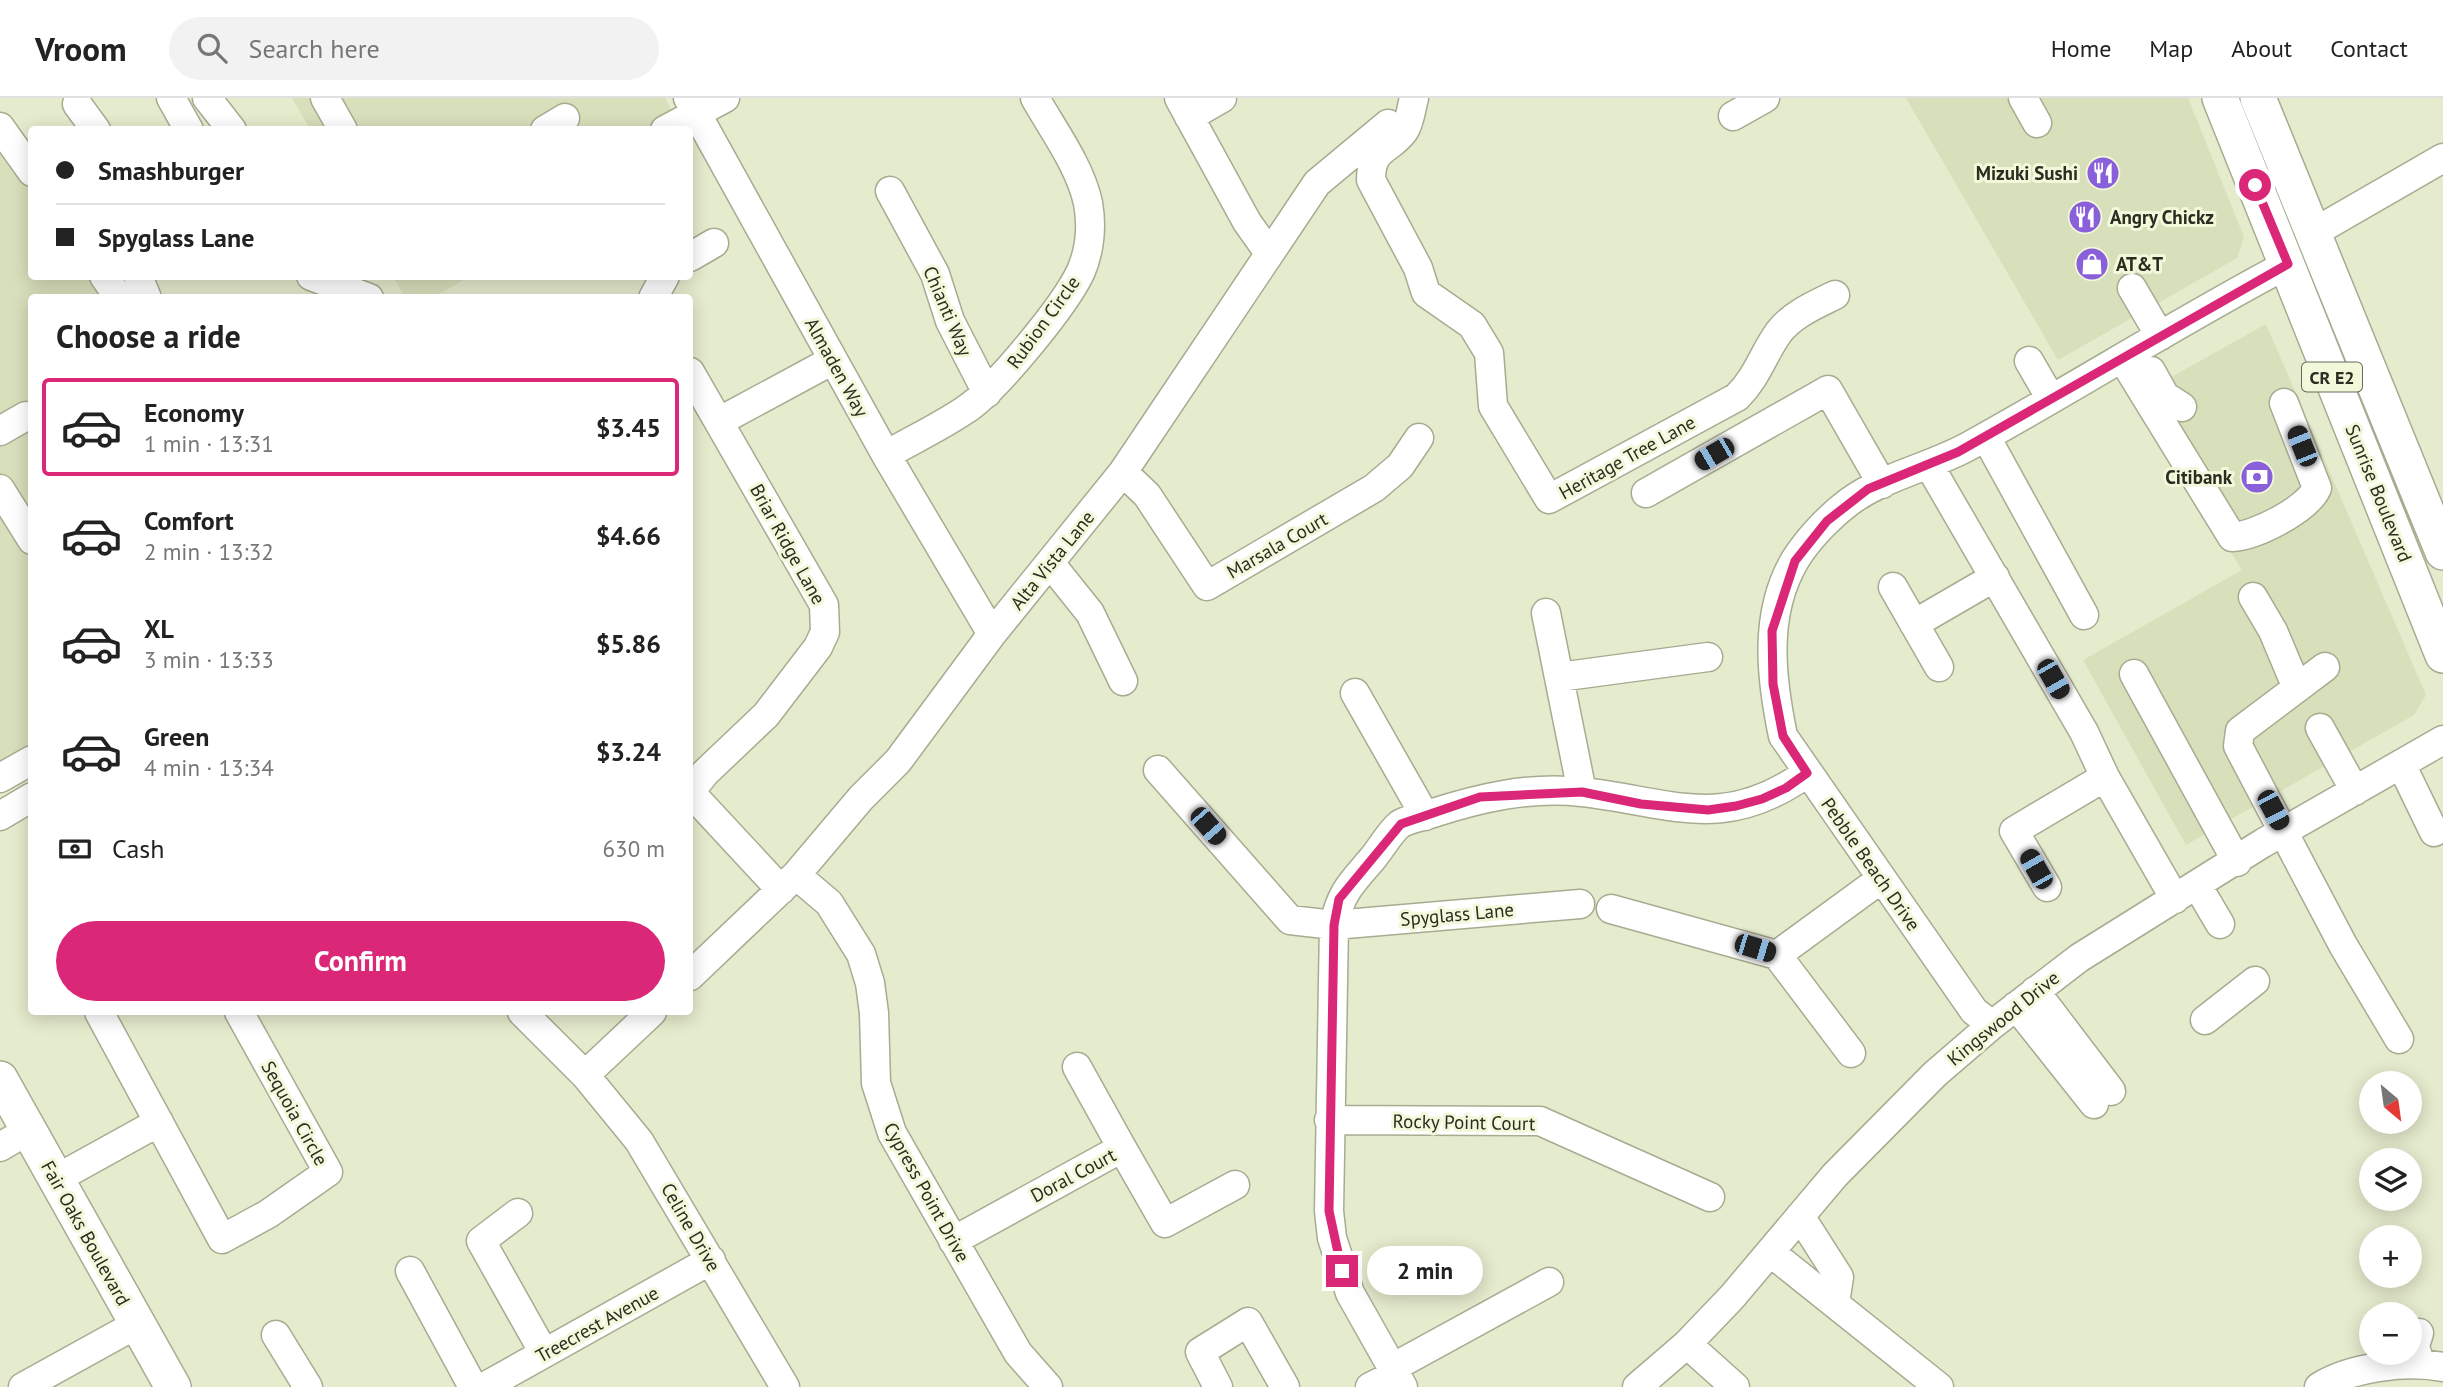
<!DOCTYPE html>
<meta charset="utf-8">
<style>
body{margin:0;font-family:"PT Sans",sans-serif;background:#f2f2f2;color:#222;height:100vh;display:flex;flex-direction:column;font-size:26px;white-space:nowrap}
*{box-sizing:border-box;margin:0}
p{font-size:23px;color:#767676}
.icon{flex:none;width:38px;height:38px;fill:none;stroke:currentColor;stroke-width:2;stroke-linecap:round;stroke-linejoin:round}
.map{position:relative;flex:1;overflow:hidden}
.side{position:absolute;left:28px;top:196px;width:665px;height:721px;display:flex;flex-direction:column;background:#fff;border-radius:7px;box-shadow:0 4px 18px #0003}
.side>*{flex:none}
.top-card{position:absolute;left:28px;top:28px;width:665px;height:154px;border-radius:7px;box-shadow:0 4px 18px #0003;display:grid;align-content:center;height:154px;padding:0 28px;background:#fff}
.needle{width:46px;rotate:151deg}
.tools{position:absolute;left:2359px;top:973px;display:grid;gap:14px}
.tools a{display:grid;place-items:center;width:63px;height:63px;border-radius:50%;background:#fff;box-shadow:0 4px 18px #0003;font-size:35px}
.end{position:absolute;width:32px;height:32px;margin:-16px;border:9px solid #db2777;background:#fff;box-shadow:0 0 0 4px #fff}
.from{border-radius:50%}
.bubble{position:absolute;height:49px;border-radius:24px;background:#fff;box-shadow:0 4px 18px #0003;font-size:23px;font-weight:700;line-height:49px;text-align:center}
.car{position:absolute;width:21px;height:42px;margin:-21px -10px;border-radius:9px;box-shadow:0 0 5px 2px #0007;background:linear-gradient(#222 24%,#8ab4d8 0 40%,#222 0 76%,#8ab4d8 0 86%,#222 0)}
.top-card b{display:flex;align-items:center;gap:24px;height:66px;font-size:26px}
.top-card b+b{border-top:2px solid #e0e0e0}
.top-card i{width:18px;height:18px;background:#222}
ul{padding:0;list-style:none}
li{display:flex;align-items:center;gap:21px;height:98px;margin:0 14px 10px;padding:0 14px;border:4px solid transparent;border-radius:7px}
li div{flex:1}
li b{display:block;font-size:26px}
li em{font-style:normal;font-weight:700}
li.active{border-color:#db2777}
li>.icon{width:63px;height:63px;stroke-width:1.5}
h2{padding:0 28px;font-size:32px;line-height:84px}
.pay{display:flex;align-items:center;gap:18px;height:77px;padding:0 28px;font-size:26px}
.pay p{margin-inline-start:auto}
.primary-button{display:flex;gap:14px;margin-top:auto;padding:14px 28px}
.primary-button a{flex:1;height:80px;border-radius:42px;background:#db2777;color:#fff;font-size:28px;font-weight:700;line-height:80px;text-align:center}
header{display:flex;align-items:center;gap:42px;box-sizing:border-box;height:98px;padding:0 35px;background:#fff;border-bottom:2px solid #e0e0e0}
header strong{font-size:33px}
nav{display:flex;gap:38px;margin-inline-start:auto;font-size:24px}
.search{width:490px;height:63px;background:#f2f2f2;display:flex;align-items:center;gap:18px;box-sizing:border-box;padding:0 24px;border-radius:38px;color:#767676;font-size:26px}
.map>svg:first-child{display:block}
.built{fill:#d8dfbb}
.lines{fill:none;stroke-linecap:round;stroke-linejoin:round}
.minor-casing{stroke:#a6ac90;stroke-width:31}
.major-casing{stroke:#a6ac90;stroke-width:38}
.minor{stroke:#fff;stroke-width:28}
.major{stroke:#fff;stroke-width:35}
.route{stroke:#db2777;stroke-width:9}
.labels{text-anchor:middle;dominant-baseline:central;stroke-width:6;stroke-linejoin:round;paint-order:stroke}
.shield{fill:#f2f8da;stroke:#676a58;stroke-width:2}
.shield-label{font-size:18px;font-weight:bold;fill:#2b2d21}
.poi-label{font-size:19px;font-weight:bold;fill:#2b2d21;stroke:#f2f8da;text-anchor:end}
.street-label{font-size:19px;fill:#2b2d21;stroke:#f2f8da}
</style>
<header>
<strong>Vroom</strong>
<div class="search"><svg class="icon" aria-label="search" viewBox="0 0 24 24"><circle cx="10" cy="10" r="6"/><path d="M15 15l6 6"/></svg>Search here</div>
<nav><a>Home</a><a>Map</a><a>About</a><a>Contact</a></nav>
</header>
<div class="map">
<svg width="2443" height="1289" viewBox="0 0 2443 1289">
<rect width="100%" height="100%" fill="#e5ebcd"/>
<!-- built -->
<path class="built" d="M292 0H665L682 31H310Z
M1906 0H2188L2244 139 2237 160 2058 262Z
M5 16 31 55 32 178 116 179 131 199 32 200 31 675 0 693V18Z
M393 179H469L432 200 405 199Z
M2266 226 2426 597 2414 617 2186 747 2083 562 2242 472 2136 299Z"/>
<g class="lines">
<defs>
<path id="minor" d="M171 0 189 32
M207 0 232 32
M325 0 343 32
M688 0 886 357 992 536
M1179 0 1247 124 1269 155
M1414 0C1411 11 1410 24 1404 33 1388 54 1371 49 1371 82L1418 170 1426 195 1472 227 1489 255 1493 308 1549 401 1737 299C1758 278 1763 256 1779 234 1793 216 1815 207 1835 197
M2023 0 2037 25
M77 6 96 32
M1733 18 1765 0
M1189 19 1222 0
M0 29 32 74
M545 32 565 20
M665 32 725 0
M890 93 935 176 950 223 987 295
M2313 135 2443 60
M690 159 714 145
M104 178 119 200
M138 178 147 200
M311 178 369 200
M2132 190 2160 238
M653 200 665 178
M2122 260 2232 439C2255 438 2307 412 2317 390L2284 305
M2029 263 2051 301
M2151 273 2165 298 2182 309
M690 274 824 507 825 534 818 549 766 617 705 675 690 694
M720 323 833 262
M0 333 26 318
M1986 339 2084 517
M886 357C912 342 940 329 965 312 996 292 1066 206 1081 173 1090 152 1092 127 1088 105 1080 68 1053 32 1035 0
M1929 367 2084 634 2105 679 2175 801
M1123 374 1147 397 1207 488 1374 390 1400 368 1419 340
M0 391 32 442
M1646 395 1828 292 1882 386
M1050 465 1090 515 1123 583
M1893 489 1939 569
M2253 499 2273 533 2297 590
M1546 515 1582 694
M1914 526 1995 479
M2325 569 2240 633 2238 648 2343 847 2399 941
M2134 576 2237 764
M1559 579 1708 559
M1355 595 1425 718
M2320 630 2355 693
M2401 666 2434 734
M1158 672 1290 822 1334 827 1580 806
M0 680 32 662
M690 694 781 792
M0 718 32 699
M796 777 829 805 861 856 870 885 874 915 876 985 892 1035 1018 1255 1048 1289
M2197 787 2220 826
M2047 789 2014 733 2105 679
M1611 811 1777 857 1851 955
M1777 857 1881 781
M690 878 796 777 861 700 898 663 992 536 1123 374 1317 85 1388 26
M2035 893 2111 993
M2016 908 2094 1006
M99 914 222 1141 268 1116 328 1074 239 914
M522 914 585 977 639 1043 785 1289
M2205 922 2255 883
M1992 927 1974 913 1783 638C1771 580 1763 516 1795 462 1808 441 1829 419 1849 404 1884 378 1931 369 1969 348 2076 289 2180 223 2288 166
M1077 969 1122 1050
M585 977 652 914
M1329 1022 1540 1023 1710 1099
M0 1049 29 1032
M56 1081 159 1024
M518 1115 481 1143 544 1255
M1800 1118 1839 1179 1835 1205
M953 1143 1122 1050 1165 1125 1235 1087
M1770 1154 1939 1289
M410 1173 473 1289
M2419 1235 2415 1248 2420 1265
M276 1237 308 1289
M1687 1246 1735 1289
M1392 1270 1549 1184
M23 1289 137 1226
M484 1289 711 1162
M1218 1289 1200 1254 1248 1224 1285 1289
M1370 1289 1396 1276
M1403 1289 1350 1195 1332 1140 1329 1113 1334 827C1341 793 1352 785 1373 760 1382 749 1390 734 1400 726 1408 721 1421 719 1430 716 1479 700 1530 688 1582 694 1672 704 1723 735 1807 675
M1637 1289 1687 1246 1732 1199 1835 1077 1935 976 1992 927 2079 860 2263 745 2443 642
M2319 1289C2351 1269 2407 1262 2443 1269"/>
<path id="major" d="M2220 0 2443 557
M2258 0 2443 454
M0 981 173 1289"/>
</defs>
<!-- minor casing -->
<use href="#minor" class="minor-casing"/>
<!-- major casing -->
<use href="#major" class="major-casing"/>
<!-- minor -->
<use href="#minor" class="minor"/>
<!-- major -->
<use href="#major" class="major"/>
</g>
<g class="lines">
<!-- route -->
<path class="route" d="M1342 1173 1329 1113 1334 827 1339 801 1401 726 1480 699 1582 694 1641 706 1708 712 1736 708 1762 701 1786 690 1807 675 1783 638 1773 586 1772 533 1795 463 1827 423 1868 391 1958 354 2288 166 2255 87"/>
</g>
<!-- icons -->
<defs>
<symbol id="restaurant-disc" viewBox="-11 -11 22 22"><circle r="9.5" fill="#8a5fda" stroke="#f2f8da"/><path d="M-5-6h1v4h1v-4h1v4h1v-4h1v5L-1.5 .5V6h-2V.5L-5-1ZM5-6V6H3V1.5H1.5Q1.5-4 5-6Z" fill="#fff"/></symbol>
<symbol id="shop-disc" viewBox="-11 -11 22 22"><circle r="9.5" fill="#8a5fda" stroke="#f2f8da"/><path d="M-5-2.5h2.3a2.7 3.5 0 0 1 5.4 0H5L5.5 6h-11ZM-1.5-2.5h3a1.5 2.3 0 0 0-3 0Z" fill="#fff"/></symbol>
<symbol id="bank-disc" viewBox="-11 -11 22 22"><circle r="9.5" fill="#8a5fda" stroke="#f2f8da"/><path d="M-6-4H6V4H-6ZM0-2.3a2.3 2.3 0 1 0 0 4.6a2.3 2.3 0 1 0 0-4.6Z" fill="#fff"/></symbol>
</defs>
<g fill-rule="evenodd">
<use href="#restaurant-disc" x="2084" y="56" width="38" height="38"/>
<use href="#restaurant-disc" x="2066" y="100" width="38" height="38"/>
<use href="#shop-disc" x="2073" y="147" width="38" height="38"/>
<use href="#bank-disc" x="2238" y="360" width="38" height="38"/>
</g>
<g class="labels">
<!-- shield labels -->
<rect class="shield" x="2302" y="264.5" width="60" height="29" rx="5"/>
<g class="shield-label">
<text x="2332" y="279">CR E2</text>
</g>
<!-- poi labels -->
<g class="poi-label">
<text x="2078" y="75">Mizuki Sushi</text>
<text x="2110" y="119" text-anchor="start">Angry Chickz</text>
<text x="2116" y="166" text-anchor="start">AT&amp;T</text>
<text x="2232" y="379">Citibank</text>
</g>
<!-- street labels -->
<g class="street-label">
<text transform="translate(948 213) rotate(67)">Chianti Way</text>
<text transform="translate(1043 224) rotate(-54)">Rubion Circle</text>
<text transform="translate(837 269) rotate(61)">Almaden Way</text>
<text transform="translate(1627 359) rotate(-29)">Heritage Tree Lane</text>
<text transform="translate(2379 395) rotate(68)">Sunrise Boulevard</text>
<text transform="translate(788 446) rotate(61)">Briar Ridge Lane</text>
<text transform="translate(1277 447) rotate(-30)">Marsala Court</text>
<text transform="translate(1052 462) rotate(-51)">Alta Vista Lane</text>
<text transform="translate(1871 766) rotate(55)">Pebble Beach Drive</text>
<text transform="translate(1457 816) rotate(-5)">Spyglass Lane</text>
<text transform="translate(2003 920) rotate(-39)">Kingswood Drive</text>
<text transform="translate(295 1015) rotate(61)">Sequoia Circle</text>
<text transform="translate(1464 1024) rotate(1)">Rocky Point Court</text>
<text transform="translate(1073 1077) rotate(-28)">Doral Court</text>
<text transform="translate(927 1094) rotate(61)">Cypress Point Drive</text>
<text transform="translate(691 1129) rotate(60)">Celine Drive</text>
<text transform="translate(86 1135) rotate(61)">Fair Oaks Boulevard</text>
<text transform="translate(597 1226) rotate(-29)">Treecrest Avenue</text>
</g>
</g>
</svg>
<div class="tools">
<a><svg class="needle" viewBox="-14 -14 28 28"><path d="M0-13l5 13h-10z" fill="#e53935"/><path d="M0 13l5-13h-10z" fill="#767676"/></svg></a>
<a><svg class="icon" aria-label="layers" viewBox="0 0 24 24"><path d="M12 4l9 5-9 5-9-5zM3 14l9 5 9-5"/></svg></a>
<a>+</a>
<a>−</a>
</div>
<i class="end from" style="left:2255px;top:87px"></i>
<i class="end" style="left:1342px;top:1173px"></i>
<div class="bubble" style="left:1367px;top:1148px;width:116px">2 min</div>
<i class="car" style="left:2302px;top:348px;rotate:338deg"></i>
<i class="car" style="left:1714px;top:356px;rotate:240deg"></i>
<i class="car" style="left:2053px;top:581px;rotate:150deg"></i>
<i class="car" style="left:2273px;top:712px;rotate:152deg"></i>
<i class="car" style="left:1208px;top:728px;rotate:139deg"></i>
<i class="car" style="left:2036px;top:771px;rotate:330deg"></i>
<i class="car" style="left:1755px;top:850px;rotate:107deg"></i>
<div class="top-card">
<b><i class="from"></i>Smashburger</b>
<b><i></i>Spyglass Lane</b>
</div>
<section class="side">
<h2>Choose a ride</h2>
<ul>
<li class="active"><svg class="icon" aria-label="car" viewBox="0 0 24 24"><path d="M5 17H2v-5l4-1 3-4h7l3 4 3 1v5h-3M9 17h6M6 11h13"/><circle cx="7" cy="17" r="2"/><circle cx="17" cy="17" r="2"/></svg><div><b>Economy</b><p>1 min · 13:31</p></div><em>$3.45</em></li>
<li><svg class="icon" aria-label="car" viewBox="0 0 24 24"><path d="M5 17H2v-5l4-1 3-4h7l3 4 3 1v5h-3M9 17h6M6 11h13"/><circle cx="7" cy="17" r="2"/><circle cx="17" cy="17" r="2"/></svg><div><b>Comfort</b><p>2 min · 13:32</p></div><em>$4.66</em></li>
<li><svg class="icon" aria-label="car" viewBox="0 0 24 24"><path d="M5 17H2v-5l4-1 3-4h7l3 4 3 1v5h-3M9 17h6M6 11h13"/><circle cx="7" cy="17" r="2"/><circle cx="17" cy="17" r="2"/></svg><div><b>XL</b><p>3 min · 13:33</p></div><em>$5.86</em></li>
<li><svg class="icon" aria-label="car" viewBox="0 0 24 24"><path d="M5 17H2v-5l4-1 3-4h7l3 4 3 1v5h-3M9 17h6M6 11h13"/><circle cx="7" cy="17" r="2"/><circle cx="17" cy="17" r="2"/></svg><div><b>Green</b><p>4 min · 13:34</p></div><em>$3.24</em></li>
</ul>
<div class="pay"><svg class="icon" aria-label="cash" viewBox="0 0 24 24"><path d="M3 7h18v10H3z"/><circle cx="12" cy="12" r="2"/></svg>Cash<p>630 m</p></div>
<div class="primary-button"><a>Confirm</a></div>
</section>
</div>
